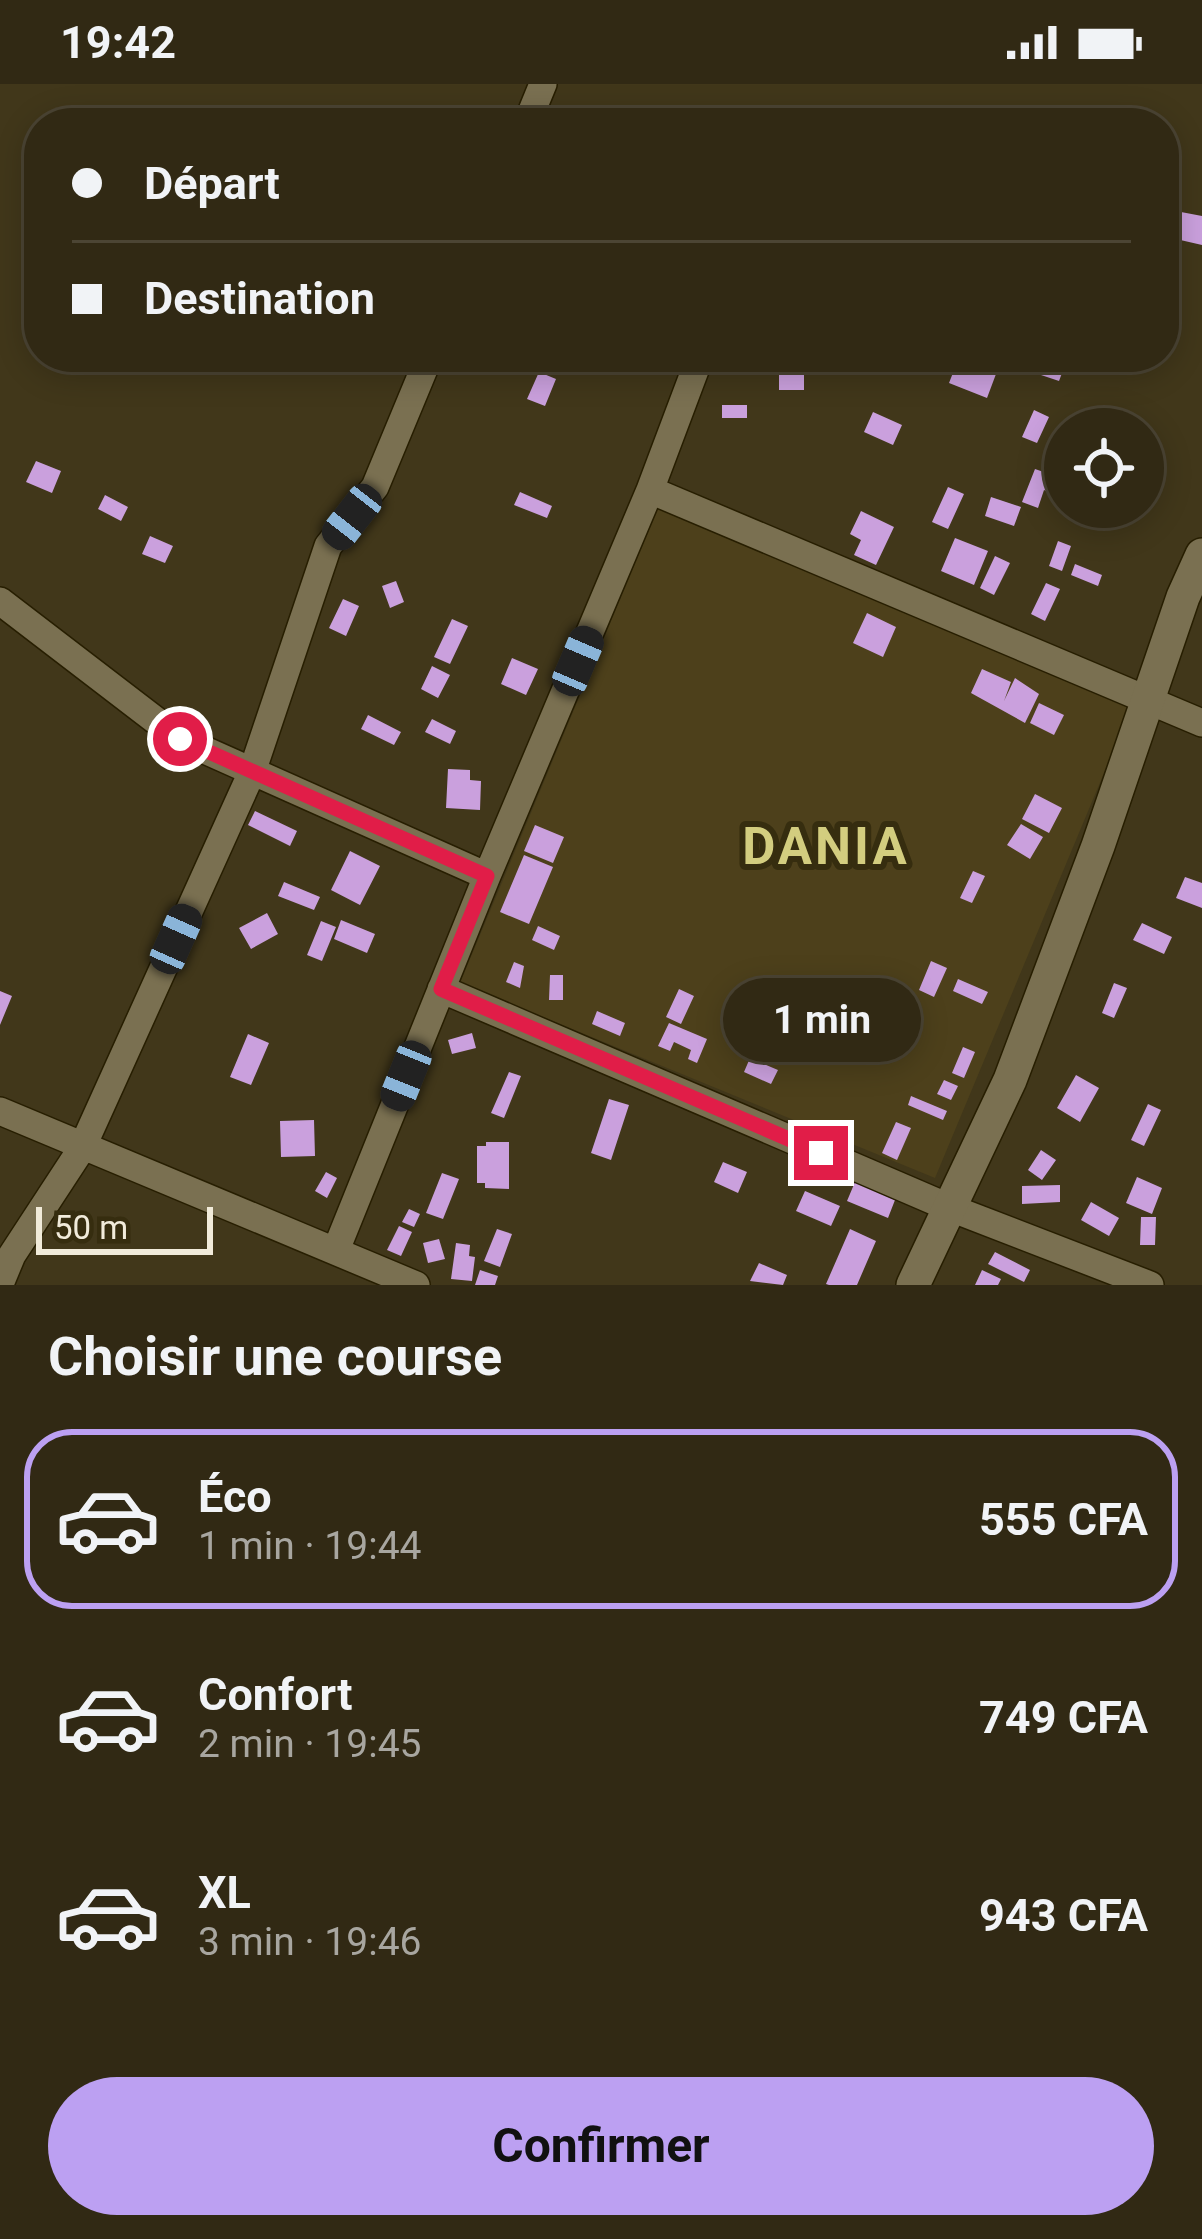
<!DOCTYPE html>
<html lang="fr">
<meta charset="utf-8">
<style>
body{margin:0;font-family:Roboto,sans-serif;background:#3d3522;color:#f1f3f6;height:100vh;display:flex;flex-direction:column;font-size:45px;white-space:nowrap}
*{box-sizing:border-box;margin:0}
p{font-size:39px;color:#a8a6a0}
.icon{flex:none;width:66px;height:66px;fill:none;stroke:currentColor;stroke-width:2;stroke-linecap:round;stroke-linejoin:round}
.map{position:relative;height:1201px;overflow:hidden}
.panel{display:flex;flex-direction:column;background:#312914;flex:1}
.panel>*{flex:none}
.top-card{position:absolute;left:24px;top:24px;width:1155px;height:264px;border-radius:48px;box-shadow:0 6px 30px #0003,0 0 0 3px #4c4534;display:grid;align-content:center;height:264px;padding:0 48px;background:#312914}
.controls{position:absolute;left:1044px;top:324px;display:grid;gap:24px}
.controls a{display:grid;place-items:center;width:120px;height:120px;border-radius:50%;background:#312914;box-shadow:0 6px 30px #0003,0 0 0 3px #4c4534;font-size:60px}
.scale{position:absolute;left:36px;bottom:30px;width:177px;box-sizing:border-box;padding-left:12px;border:6px solid #f1ebda;border-top:0;font-size:33px;line-height:42px;white-space:nowrap;color:#f1ebda;-webkit-text-stroke:9px #362d0f;paint-order:stroke}
.end{position:absolute;width:54px;height:54px;margin:-27px;border:15px solid #e11d48;background:#fff;box-shadow:0 0 0 6px #fff}
.from{border-radius:50%}
.bubble{position:absolute;height:84px;border-radius:42px;background:#312914;box-shadow:0 6px 30px #0003,0 0 0 3px #4c4534;font-size:39px;font-weight:700;line-height:84px;text-align:center}
.car{position:absolute;width:36px;height:72px;margin:-36px -18px;border-radius:15px;box-shadow:0 0 9px 3px #0007;background:linear-gradient(#222 24%,#8ab4d8 0 40%,#222 0 76%,#8ab4d8 0 86%,#222 0)}
.top-card b{display:flex;align-items:center;gap:42px;height:114px;font-size:45px}
.top-card b+b{border-top:3px solid #4c4534}
.top-card i{width:30px;height:30px;background:#f1f3f6}
ul{padding:0;list-style:none}
li{display:flex;align-items:center;gap:36px;height:180px;margin:0 24px 18px;padding:0 24px;border:6px solid transparent;border-radius:48px}
li div{flex:1}
li b{display:block;font-size:45px}
li em{font-style:normal;font-weight:700}
li.current{border-color:#bca0f2}
li>.icon{width:108px;height:108px;stroke-width:1.5}
h2{padding:0 48px;font-size:54px;line-height:144px}
.action{display:flex;gap:24px;margin-top:auto;padding:24px 48px}
.action a{flex:1;height:138px;border-radius:72px;background:#bca0f2;color:#111;font-size:48px;font-weight:700;line-height:138px;text-align:center}
.status{display:flex;justify-content:space-between;align-items:center;height:84px;padding:0 60px;background:#312914;direction:ltr}
.status svg{height:33px;fill:currentColor}
.map>svg:first-child{display:block}
.built{fill:#4d401b}
.building{fill:#caa0dd}
.lines{fill:none;stroke-linecap:round;stroke-linejoin:round}
.minor-casing{stroke:#271e01;stroke-width:30}
.tertiary-casing{stroke:#271e01;stroke-width:36}
.minor{stroke:#7a7051;stroke-width:27}
.tertiary{stroke:#7a7051;stroke-width:33}
.route{stroke:#e11d48;stroke-width:15}
.labels{text-anchor:middle;dominant-baseline:central;stroke-width:12;stroke-linejoin:round;paint-order:stroke}
.district-label{font-size:51px;font-weight:bold;letter-spacing:3px;fill:#d3cd7f;stroke:#362d0f}
</style>
<div class="status"><b>19:42</b><svg viewBox="0 0 49 12"><path d="M0 12V9h3v3zM5 12V6h3v6zM10 12V3h3v9zM15 12V0h3v12zM26 1h20v11H26zM47 4h2v5h-2z"/></svg></div>
<div class="map">
<svg width="1202" height="1201" viewBox="0 0 1202 1201">
<rect width="100%" height="100%" fill="#41371a"/>
<!-- built -->
<path class="built" d="M659 422 1134 617 935 1094 460 899Z"/>
<!-- building -->
<path class="building" d="M1181 128 1202 132V161L1176 155Z
M896 273H927L920 288 894 277Z
M1045 273 1067 276 1059 297 1038 290Z
M958 276 996 290 987 314 949 299Z
M779 280H804V306H779Z
M539 288 556 295 545 322 527 315Z
M722 321H747V334H722Z
M1034 326 1049 333 1037 359 1022 353Z
M873 328 902 341 893 361 864 348Z
M36 377 61 387 52 409 26 398Z
M1035 385 1064 395 1058 412 1044 406 1038 424 1022 418Z
M948 403 964 410 948 445 932 438Z
M520 408 552 422 547 434 514 421Z
M105 411 128 423 121 437 98 425Z
M991 413 1021 423 1014 442 985 432Z
M861 427 894 443 876 481 854 471 861 456 850 450Z
M150 452 173 462 165 479 142 470Z
M955 454 988 467 974 501 941 487Z
M1058 457 1071 462 1062 487 1049 482Z
M995 472 1010 479 994 511 980 504Z
M1075 480 1102 491 1098 502 1071 491Z
M396 497 404 518 390 524 382 502Z
M1046 499 1060 505 1045 537 1031 530Z
M343 515 359 522 346 552 329 544Z
M867 529 896 543 883 573 853 559Z
M452 535 468 542 450 580 434 573Z
M512 574 538 585 526 611 501 600Z
M432 582 450 591 438 614 421 605Z
M982 585 1011 598 1004 617 1015 594 1039 610 1025 639 971 609Z
M1039 619 1064 631 1054 651 1030 639Z
M368 631 401 648 394 661 361 645Z
M432 635 456 647 450 660 425 648Z
M448 685 470 686V696L481 697 480 726 446 724Z
M1035 710 1062 724 1049 749 1022 735Z
M255 727 297 747 290 762 248 741Z
M1021 740 1043 753 1030 775 1007 761Z
M535 741 564 753 553 779 524 767Z
M350 767 380 782 360 821 331 806Z
M524 771 553 783 529 840 500 828Z
M973 787 985 792 972 819 960 814Z
M1185 793 1202 799V824L1176 814Z
M284 798 320 813 314 826 278 812Z
M267 829 278 850 251 865 239 844Z
M341 836 375 850 367 869 334 855Z
M321 837 336 843 322 877 307 871Z
M1142 839 1172 853 1164 870 1133 856Z
M538 842 560 852 554 866 532 856Z
M931 877 947 884 934 913 919 906Z
M514 878 524 882 520 904 506 898Z
M550 891H563V916H549Z
M958 895 988 908 982 920 953 907Z
M820 899 835 906 827 923 812 917Z
M1114 899 1127 904 1114 934 1102 929Z
M679 905 694 912 681 940 666 933Z
M0 907 12 912 0 941Z
M597 927 625 939 620 952 592 940Z
M669 939 707 955 697 979 688 975 691 966 674 958 670 967 658 962Z
M472 949 476 964 452 970 448 956Z
M248 950 269 959 251 1001 230 993Z
M963 963 975 968 964 994 952 989Z
M750 974 778 986 771 1000 744 988Z
M509 988 521 992 504 1034 491 1029Z
M1076 991 1099 1004 1080 1038 1057 1024Z
M944 996 958 1002 951 1016 937 1010Z
M911 1012 947 1027 943 1036 908 1021Z
M609 1015 629 1021 611 1076 591 1069Z
M1148 1020 1161 1026 1144 1062 1131 1056Z
M314 1036 315 1072 281 1073 280 1037Z
M896 1038 911 1044 897 1076 882 1069Z
M486 1058H509V1105L485 1104V1099H477V1062H486Z
M1041 1066 1056 1076 1042 1096 1028 1086Z
M723 1078 747 1088 738 1109 714 1098Z
M326 1088 337 1094 327 1114 315 1107Z
M442 1089 459 1095 443 1135 426 1129Z
M1137 1093 1162 1104 1152 1130 1126 1119Z
M855 1098 895 1116 888 1134 847 1117Z
M1060 1101V1118L1022 1120V1102Z
M805 1107 840 1122 831 1142 796 1127Z
M1091 1118 1119 1134 1109 1152 1081 1136Z
M409 1125 420 1130 414 1143 402 1138Z
M1141 1133H1156L1155 1161H1140Z
M399 1142 412 1148 401 1172 387 1166Z
M497 1145 512 1150 500 1183 484 1177Z
M850 1145 876 1157 857 1201H829L826 1200Z
M439 1155 445 1175 428 1179 423 1159Z
M456 1159 470 1161 469 1172 475 1173 472 1197 451 1195Z
M995 1168 1030 1186 1024 1198 988 1180Z
M759 1179 787 1191 783 1201 750 1197Z
M480 1186 498 1192 495 1201H475Z
M982 1186 1001 1195 998 1201H975Z"/>
<g class="lines">
<defs>
<path id="minor" d="M527 39 543 0
M650 406 1202 639
M0 517 180 655 487 792
M441 905 948 1123 1150 1201
M0 1027 416 1201
M336 1166 487 792 650 406 700 273
M0 1200 12 1171 82 1064 252 688 328 462 375 403 429 273"/>
<path id="tertiary" d="M913 1201 1010 996 1098 762 1183 513 1202 471"/>
</defs>
<!-- minor casing -->
<use href="#minor" class="minor-casing"/>
<!-- tertiary casing -->
<use href="#tertiary" class="tertiary-casing"/>
<!-- minor -->
<use href="#minor" class="minor"/>
<!-- tertiary -->
<use href="#tertiary" class="tertiary"/>
</g>
<g class="lines">
<!-- route -->
<path class="route" d="M180 655 487 792 441 905 821 1069"/>
</g>
<g class="labels">
<!-- district labels -->
<g class="district-label">
<text x="826" y="762">DANIA</text>
</g>
</g>
</svg>
<div class="controls">
<a><svg class="icon" aria-label="locate" viewBox="0 0 24 24"><circle cx="12" cy="12" r="6"/><path d="M12 2v4M12 18v4M2 12h4M18 12h4"/></svg></a>
</div>
<div class="scale">50 m</div>
<i class="end from" style="left:180px;top:655px"></i>
<i class="end" style="left:821px;top:1069px"></i>
<div class="bubble" style="left:723px;top:894px;width:198px">1 min</div>
<i class="car" style="left:352px;top:433px;rotate:218deg"></i>
<i class="car" style="left:578px;top:577px;rotate:23deg"></i>
<i class="car" style="left:176px;top:855px;rotate:24deg"></i>
<i class="car" style="left:406px;top:992px;rotate:202deg"></i>
<div class="top-card">
<b><i class="from"></i>Départ</b>
<b><i></i>Destination</b>
</div>
</div>
<section class="panel">
<h2>Choisir une course</h2>
<ul>
<li class="current"><svg class="icon" aria-label="car" viewBox="0 0 24 24"><path d="M5 17H2v-5l4-1 3-4h7l3 4 3 1v5h-3M9 17h6M6 11h13"/><circle cx="7" cy="17" r="2"/><circle cx="17" cy="17" r="2"/></svg><div><b>Éco</b><p>1 min · 19:44</p></div><em>555 CFA</em></li>
<li><svg class="icon" aria-label="car" viewBox="0 0 24 24"><path d="M5 17H2v-5l4-1 3-4h7l3 4 3 1v5h-3M9 17h6M6 11h13"/><circle cx="7" cy="17" r="2"/><circle cx="17" cy="17" r="2"/></svg><div><b>Confort</b><p>2 min · 19:45</p></div><em>749 CFA</em></li>
<li><svg class="icon" aria-label="car" viewBox="0 0 24 24"><path d="M5 17H2v-5l4-1 3-4h7l3 4 3 1v5h-3M9 17h6M6 11h13"/><circle cx="7" cy="17" r="2"/><circle cx="17" cy="17" r="2"/></svg><div><b>XL</b><p>3 min · 19:46</p></div><em>943 CFA</em></li>
</ul>
<div class="action"><a>Confirmer</a></div>
</section>
